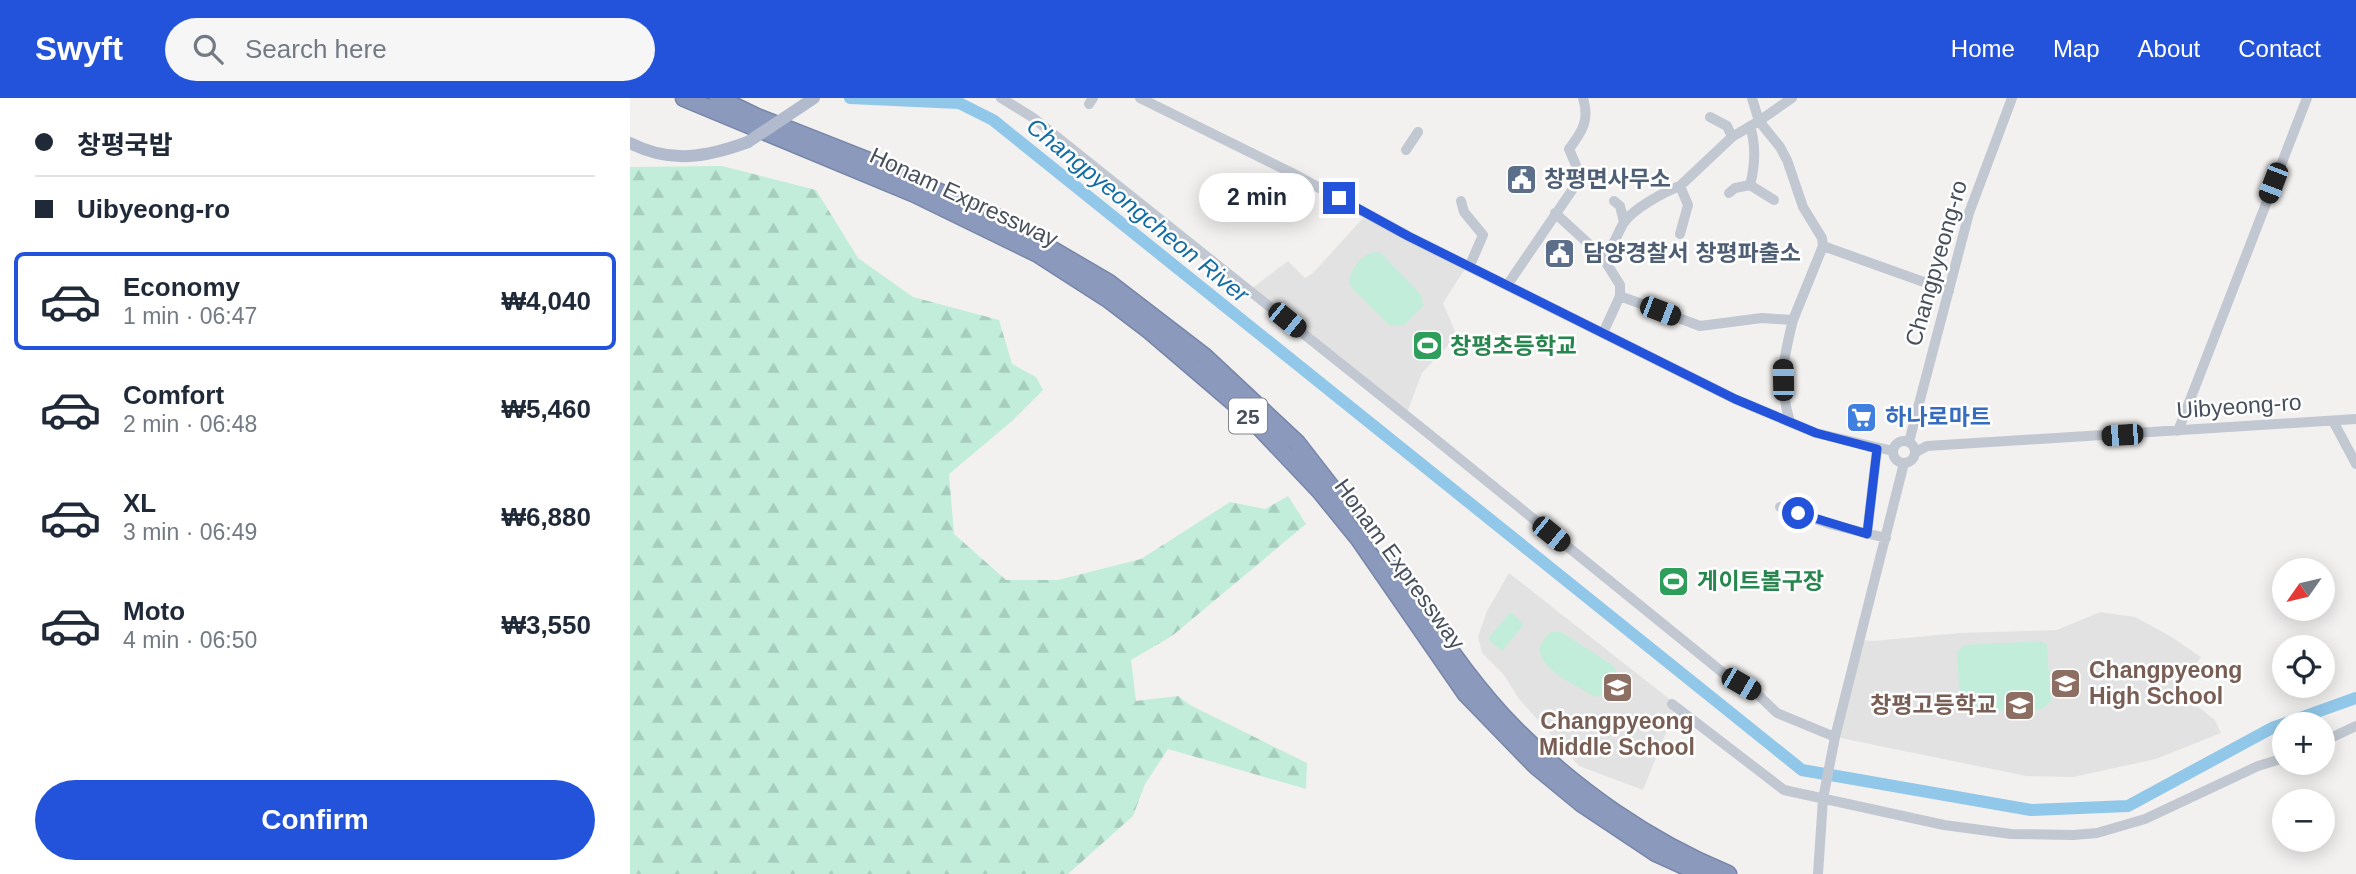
<!DOCTYPE html>
<meta charset="utf-8">
<style>
body{margin:0;font-family:Arial,"Noto Sans KR",sans-serif;background:#f6f6f7;color:#1f2937;height:100vh;display:flex;flex-direction:column;font-size:26px;white-space:nowrap}
*{box-sizing:border-box;margin:0}
p{font-size:23px;color:#747a83}
.icon{flex:none;width:38px;height:38px;fill:none;stroke:currentColor;stroke-width:2;stroke-linecap:round;stroke-linejoin:round}
.map{position:relative;flex:1;overflow:hidden}
.drawer{display:flex;flex-direction:column;background:#fff;width:630px}
.drawer>*{flex:none}
.guide{display:grid;align-content:center;height:154px;padding:0 35px;background:#fff}
.needle{width:46px;rotate:236deg}
.tools{position:absolute;left:1642px;top:460px;display:grid;gap:14px}
.tools a{display:grid;place-items:center;width:63px;height:63px;border-radius:50%;background:#fff;box-shadow:0 4px 18px #0003;font-size:35px}
.end{position:absolute;width:32px;height:32px;margin:-16px;border:9px solid #2253da;background:#fff;box-shadow:0 0 0 4px #fff}
.from{border-radius:50%}
.bubble{position:absolute;height:49px;border-radius:24px;background:#fff;box-shadow:0 4px 18px #0003;font-size:23px;font-weight:700;line-height:49px;text-align:center}
.car{position:absolute;width:21px;height:42px;margin:-21px -10px;border-radius:9px;box-shadow:0 0 5px 2px #0007;background:linear-gradient(#222 24%,#8ab4d8 0 40%,#222 0 76%,#8ab4d8 0 86%,#222 0)}
.guide b{display:flex;align-items:center;gap:24px;height:66px;font-size:26px}
.guide b+b{border-top:2px solid #e0e1e3}
.guide i{width:18px;height:18px;background:#1f2937}
ul{padding:0;list-style:none}
li{display:flex;align-items:center;gap:21px;height:98px;margin:0 14px 10px;padding:0 21px;border:4px solid transparent;border-radius:10px}
li div{flex:1}
li b{display:block;font-size:26px}
li em{font-style:normal;font-weight:700}
li.selected{border-color:#2253da}
li>.icon{width:63px;height:63px;stroke-width:1.5}
.cta{display:flex;gap:14px;margin-top:auto;padding:14px 35px}
.cta a{flex:1;height:80px;border-radius:42px;background:#2253da;color:#fff;font-size:28px;font-weight:700;line-height:80px;text-align:center}
header{display:flex;align-items:center;gap:42px;box-sizing:border-box;height:98px;padding:0 35px;background:#2253da;color:#fff}
header strong{font-size:33px}
nav{display:flex;gap:38px;margin-inline-start:auto;font-size:24px}
.search{width:490px;height:63px;background:#f6f6f7;display:flex;align-items:center;gap:18px;box-sizing:border-box;padding:0 24px;border-radius:38px;color:#747a83;font-size:26px}
main{display:flex;flex:1;min-height:0}
.map>svg:first-child{display:block}
.education{fill:#e3e2e2}
.forest{fill:url(#forest-firs)}
.park{fill:#c1edda}
.lines{fill:none;stroke-linecap:round;stroke-linejoin:round}
.river{stroke:#91c7e8;stroke-width:12}
.highway-casing{stroke:#7685a8;stroke-width:19}
.minor{stroke:#c2c8d1;stroke-width:10}
.major{stroke:#b1bbcd;stroke-width:12}
.highway{stroke:#8b9abc;stroke-width:16}
.major-bridge{stroke:#b1bbcd;stroke-width:12}
.route{stroke:#2253da;stroke-width:9}
.labels{text-anchor:middle;dominant-baseline:central;stroke-width:5;stroke-linejoin:round;paint-order:stroke}
.shield{fill:#fff;stroke:#80848e;stroke-width:2}
.shield-label{font-size:21px;font-weight:bold;fill:#49505d}
.service-label{font-size:23px;font-weight:bold;fill:#4e5e75;stroke:#fff;text-anchor:start}
.street-label{font-size:23px;fill:#49505d;stroke:#fff}
.leisure-label{font-size:23px;font-weight:bold;fill:#27864d;stroke:#fff;text-anchor:start}
.shop-label{font-size:23px;font-weight:bold;fill:#366cbe;stroke:#fff;text-anchor:start}
.education-label{font-size:23px;font-weight:bold;fill:#785e54;stroke:#fff;text-anchor:start}
.water-label{font-size:24px;font-style:italic;fill:#146da5;stroke:#fff}
</style>
<header>
<strong>Swyft</strong>
<div class="search"><svg class="icon" aria-label="search" viewBox="0 0 24 24"><circle cx="10" cy="10" r="6"/><path d="M15 15l6 6"/></svg>Search here</div>
<nav><a>Home</a><a>Map</a><a>About</a><a>Contact</a></nav>
</header>
<main>
<section class="drawer">
<div class="guide">
<b><i class="from"></i>창평국밥</b>
<b><i></i>Uibyeong-ro</b>
</div>
<ul>
<li class="selected"><svg class="icon" aria-label="car" viewBox="0 0 24 24"><path d="M5 17H2v-5l4-1 3-4h7l3 4 3 1v5h-3M9 17h6M6 11h13"/><circle cx="7" cy="17" r="2"/><circle cx="17" cy="17" r="2"/></svg><div><b>Economy</b><p>1 min · 06:47</p></div><em>₩4,040</em></li>
<li><svg class="icon" aria-label="car" viewBox="0 0 24 24"><path d="M5 17H2v-5l4-1 3-4h7l3 4 3 1v5h-3M9 17h6M6 11h13"/><circle cx="7" cy="17" r="2"/><circle cx="17" cy="17" r="2"/></svg><div><b>Comfort</b><p>2 min · 06:48</p></div><em>₩5,460</em></li>
<li><svg class="icon" aria-label="car" viewBox="0 0 24 24"><path d="M5 17H2v-5l4-1 3-4h7l3 4 3 1v5h-3M9 17h6M6 11h13"/><circle cx="7" cy="17" r="2"/><circle cx="17" cy="17" r="2"/></svg><div><b>XL</b><p>3 min · 06:49</p></div><em>₩6,880</em></li>
<li><svg class="icon" aria-label="car" viewBox="0 0 24 24"><path d="M5 17H2v-5l4-1 3-4h7l3 4 3 1v5h-3M9 17h6M6 11h13"/><circle cx="7" cy="17" r="2"/><circle cx="17" cy="17" r="2"/></svg><div><b>Moto</b><p>4 min · 06:50</p></div><em>₩3,550</em></li>
</ul>
<div class="cta"><a>Confirm</a></div>
</section>
<div class="map">
<svg width="1726" height="776" viewBox="0 0 1726 776">
<defs>
<pattern id="forest-firs" width="22" height="20" patternUnits="userSpaceOnUse" patternTransform="scale(1.75)"><rect width="22" height="20" fill="#c1edda"/><path d="M5 1l3.5 6h-7zM16 11l3.5 6h-7z" fill="#a7cdbe"/></pattern>
</defs>
<rect width="100%" height="100%" fill="#f2f1f0"/>
<!-- education -->
<path class="education" d="M733 120 836 169 813 205 827 238 792 275 777 315 621 191 658 163 675 180 683 175Z
M879 475 1047 607 1013 692 949 668 889 601 874 577 852 555 848 539 857 513Z
M1470 514 1505 519 1540 538 1571 559 1547 592 1585 622 1591 635 1526 661 1443 679 1396 678 1206 639 1229 542 1243 543 1330 535 1427 532Z"/>
<!-- forest -->
<path class="forest" d="M92 68 186 92 228 160 283 199 369 222 382 266 406 279 413 292 382 323 319 376 324 436 376 482H428L511 461 600 404 635 411 658 398 676 426 542 538 501 562 506 603 548 598 560 607 677 665 676 691 538 651 515 686 503 718 438 776H0V69Z"/>
<!-- park -->
<path class="park" d="M744 154 751 155 792 198 793 208 774 227 760 228 719 187C719 173 730 157 744 154Z
M880 514 894 526 872 553 858 541Z
M921 534H931L984 568C990 581 987 586 978 596L966 599C944 586 886 562 921 534Z
M1412 543 1417 547 1421 603 1412 611 1341 614 1330 605 1327 554 1334 547Z"/>
<g class="lines">
<!-- river -->
<path class="river" d="M220 0 329 5 363 22 1172 672 1401 712 1498 708 1642 630 1726 600"/>
<defs>
<path id="highway" d="M54 0 285 96 408 156 478 201 520 233 616 315 690 393 729 441 836 596 906 668 951 705 1026 755 1072 776
M88 0 127 19 239 63 368 120 479 185 574 258 667 345 719 412
M761 469C800 523 837 582 884 630 944 691 1018 743 1098 776"/>
</defs>
<!-- highway casing -->
<use href="#highway" class="highway-casing"/>
<!-- minor -->
<path class="minor" d="M371 0 402 19 794 332 1097 578 1125 594 1147 615 1205 639
M510 0 662 75 778 138 1105 301 1186 335 1263 353
M1162 0 1129 23 1150 49 1157 62 1173 109 1192 140 1193 148 1319 193
M459 6 463 0
M1080 19 1097 28 1102 39
M776 52 788 34
M1120 87 1144 102
M1099 95 1105 90 1120 87C1125 68 1126 47 1120 28
M831 103 834 114 853 137 840 167
M984 103 990 108 994 124
M925 115 972 158
M1050 136 1058 107 1050 88 1102 39 1129 23 1122 0
M878 186 951 79 939 51C952 34 960 22 953 0
M990 198 1070 228 1132 220 1163 222C1153 262 1148 284 1160 324
M1163 222 1193 148
M973 235 990 198V187L972 158C987 144 984 142 993 126 1002 111 1034 94 1050 88
M1703 323 1726 366
M1548 333 1677 0
M1263 354a11 11 0 1 1 22 0a11 11 0 1 1-22 0Z
M1279 344 1339 115 1382 0
M1286 354 1297 348 1726 321
M1150 409 1203 427 1256 440
M1237 436 1247 351
M1042 606 1154 692 1314 727 1381 736 1443 737 1467 735 1515 721 1628 668 1654 660
M1692 644 1726 628
M1188 776 1193 701 1205 639 1274 365"/>
<!-- major -->
<path class="major" d="M0 45C41 66 77 59 118 44"/>
<!-- highway -->
<use href="#highway" class="highway"/>
<!-- major-bridge -->
<path class="major-bridge" d="M118 44 184 0"/>
</g>
<g class="lines">
<!-- route -->
<path class="route" d="M709 100 778 138 1105 301 1186 335 1247 351 1237 436 1168 415"/>
</g>
<!-- icons -->
<defs>
<symbol id="civic-square" viewBox="-11 -11 22 22"><rect x="-9" y="-9" width="18" height="18" rx="4" fill="#5c6f8a" stroke="#fff"/><path d="M-.6-6.5H3V-4.5H.6V-3L4-1V1h2V6H-6V1h2V-1L-.6-3ZM-1.2 2.5V6h2.4V2.5Z" fill="#fff"/></symbol>
<symbol id="stadium-square" viewBox="-11 -11 22 22"><rect x="-9" y="-9" width="18" height="18" rx="4" fill="#2e9e5b" stroke="#fff"/><path d="M0-5a6.5 5 0 1 0 0 10a6.5 5 0 1 0 0-10ZM-3.5-1.8h7v3.6h-7Z" fill="#fff"/></symbol>
<symbol id="supermarket-square" viewBox="-11 -11 22 22"><rect x="-9" y="-9" width="18" height="18" rx="4" fill="#3f7fe0" stroke="#fff"/><path d="M-6-5.5h2.5l.6 2H6L4.5 2H-2.5L-4.4-4H-6ZM-1.5 3.2a1.3 1.3 0 1 0 .1 0ZM3 3.2a1.3 1.3 0 1 0 .1 0Z" fill="#fff"/></symbol>
<symbol id="school-square" viewBox="-11 -11 22 22"><rect x="-9" y="-9" width="18" height="18" rx="4" fill="#8d6e63" stroke="#fff"/><path d="M0-5L7-2L0 1L-7-2ZM-4 1L0 2.5L4 1V4Q0 6-4 4Z" fill="#fff"/></symbol>
</defs>
<g fill-rule="evenodd">
<use href="#civic-square" x="874" y="64" width="35" height="35"/>
<use href="#civic-square" x="912" y="138" width="35" height="35"/>
<use href="#stadium-square" x="780" y="230" width="35" height="35"/>
<use href="#supermarket-square" x="1214" y="302" width="35" height="35"/>
<use href="#stadium-square" x="1026" y="466" width="35" height="35"/>
<use href="#school-square" x="1418" y="568" width="35" height="35"/>
<use href="#school-square" x="970" y="572" width="35" height="35"/>
<use href="#school-square" x="1372" y="590" width="35" height="35"/>
</g>
<g class="labels">
<!-- shield labels -->
<rect class="shield" x="599" y="300.5" width="38" height="35" rx="5"/>
<g class="shield-label">
<text x="618" y="318">25</text>
</g>
<!-- service labels -->
<g class="service-label">
<text x="914" y="81">창평면사무소</text>
<text x="953" y="155">담양경찰서 창평파출소</text>
</g>
<!-- street labels -->
<g class="street-label">
<text transform="translate(334 99) rotate(25)">Honam Expressway</text>
<text transform="translate(1306 165) rotate(-74)">Changpyeong-ro</text>
<text transform="translate(1609 308) rotate(-4)">Uibyeong-ro</text>
<text transform="translate(770 466) rotate(54)">Honam Expressway</text>
</g>
<!-- leisure labels -->
<g class="leisure-label">
<text x="820" y="248">창평초등학교</text>
<text x="1067" y="483">게이트볼구장</text>
</g>
<!-- shop labels -->
<g class="shop-label">
<text x="1255" y="319">하나로마트</text>
</g>
<!-- education labels -->
<g class="education-label">
<text x="1459" y="572">Changpyeong<tspan x="1459" dy="26">High School</tspan></text>
<text x="1367" y="607" text-anchor="end">창평고등학교</text>
<text x="987" y="623" text-anchor="middle">Changpyeong<tspan x="987" dy="26">Middle School</tspan></text>
</g>
<!-- water labels -->
<g class="water-label">
<text transform="translate(508 112) rotate(39)">Changpyeongcheon River</text>
</g>
</g>
</svg>
<div class="tools">
<a><svg class="needle" viewBox="-14 -14 28 28"><path d="M0-13l5 13h-10z" fill="#e53935"/><path d="M0 13l5-13h-10z" fill="#747a83"/></svg></a>
<a><svg class="icon" aria-label="locate" viewBox="0 0 24 24"><circle cx="12" cy="12" r="6"/><path d="M12 2v4M12 18v4M2 12h4M18 12h4"/></svg></a>
<a>+</a>
<a>−</a>
</div>
<i class="end from" style="left:1168px;top:415px"></i>
<i class="end" style="left:709px;top:100px"></i>
<div class="bubble" style="left:569px;top:75px;width:116px">2 min</div>
<i class="car" style="left:1643px;top:85px;rotate:201deg"></i>
<i class="car" style="left:1030px;top:213px;rotate:111deg"></i>
<i class="car" style="left:657px;top:222px;rotate:129deg"></i>
<i class="car" style="left:1153px;top:282px;rotate:359deg"></i>
<i class="car" style="left:1492px;top:337px;rotate:266deg"></i>
<i class="car" style="left:921px;top:436px;rotate:129deg"></i>
<i class="car" style="left:1111px;top:586px;rotate:120deg"></i>
</div>
</main>
